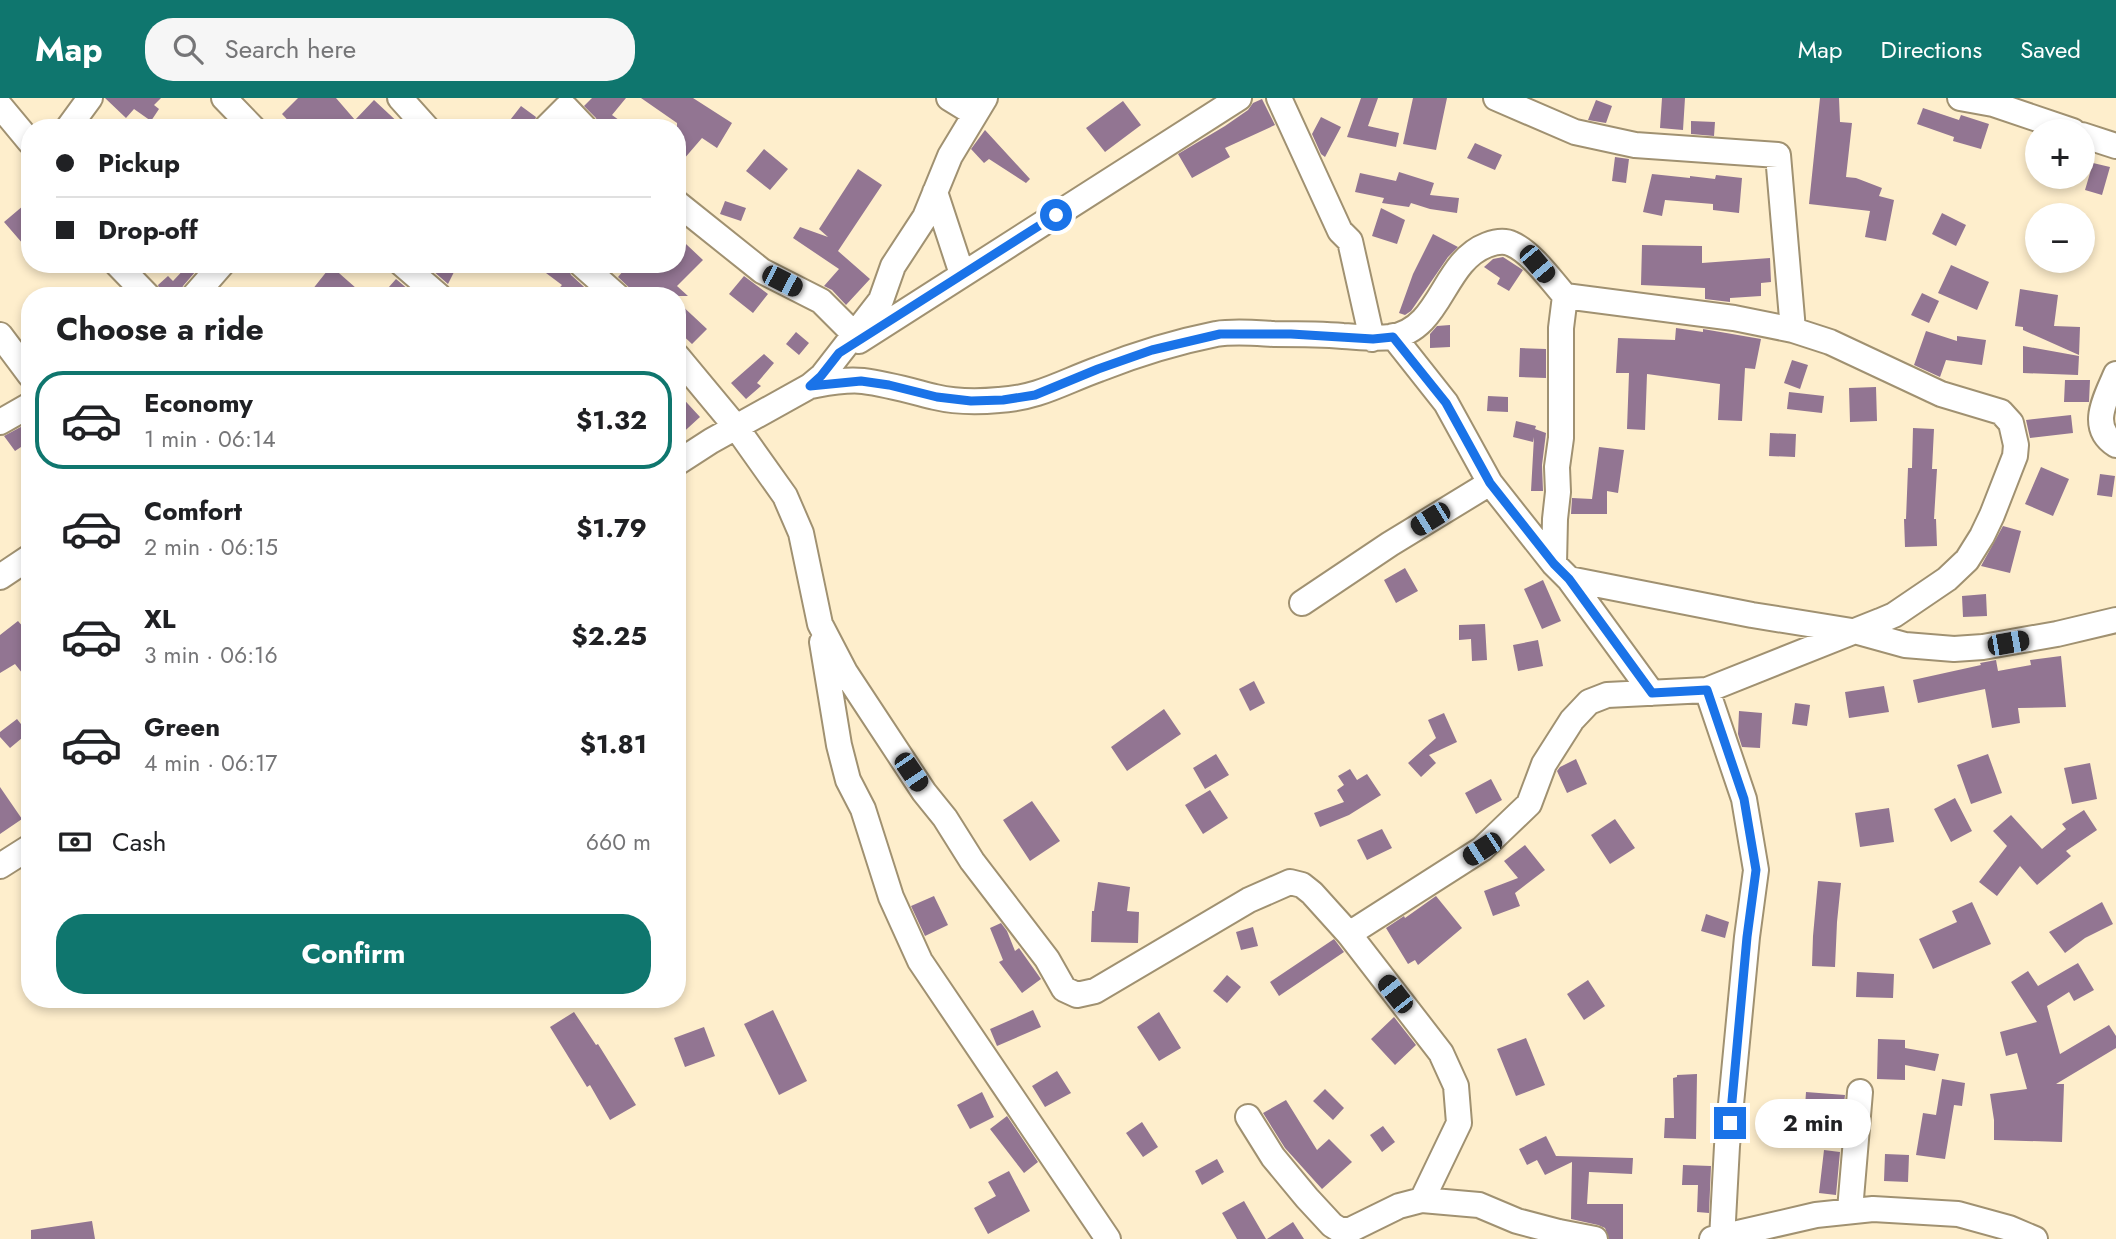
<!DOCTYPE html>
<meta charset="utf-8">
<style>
body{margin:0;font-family:Jost,sans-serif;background:#f6f6f6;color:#202124;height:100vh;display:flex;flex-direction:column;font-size:26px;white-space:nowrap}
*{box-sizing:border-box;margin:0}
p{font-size:23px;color:#757577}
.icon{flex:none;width:38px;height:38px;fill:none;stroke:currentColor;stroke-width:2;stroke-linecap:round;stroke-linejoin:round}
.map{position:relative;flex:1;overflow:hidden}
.details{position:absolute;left:21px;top:189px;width:665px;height:721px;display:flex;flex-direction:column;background:#fff;border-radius:28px;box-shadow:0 4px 10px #0003}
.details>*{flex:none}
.hud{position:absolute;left:21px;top:21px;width:665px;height:154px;border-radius:28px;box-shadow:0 4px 10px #0003;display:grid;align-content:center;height:154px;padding:0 35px;background:#fff}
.tools{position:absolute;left:2025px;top:21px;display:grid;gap:14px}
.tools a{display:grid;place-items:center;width:70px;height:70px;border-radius:50%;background:#fff;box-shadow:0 4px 10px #0003;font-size:35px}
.end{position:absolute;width:32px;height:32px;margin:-16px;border:9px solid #1a73e8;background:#fff;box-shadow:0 0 0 4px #fff}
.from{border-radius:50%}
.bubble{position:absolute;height:49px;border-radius:24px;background:#fff;box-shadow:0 4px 10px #0003;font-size:23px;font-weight:700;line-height:49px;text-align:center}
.car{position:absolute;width:21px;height:42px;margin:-21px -10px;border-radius:9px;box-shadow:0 0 5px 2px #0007;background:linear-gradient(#222 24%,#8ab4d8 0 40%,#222 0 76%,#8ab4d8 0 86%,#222 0)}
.hud b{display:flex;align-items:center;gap:24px;height:66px;font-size:26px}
.hud b+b{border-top:2px solid #e0e0e0}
.hud i{width:18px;height:18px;background:#202124}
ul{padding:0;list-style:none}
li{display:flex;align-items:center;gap:21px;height:98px;margin:0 14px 10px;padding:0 21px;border:4px solid transparent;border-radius:28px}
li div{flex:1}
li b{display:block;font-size:26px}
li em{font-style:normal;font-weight:700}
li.on{border-color:#0f766e}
li>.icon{width:63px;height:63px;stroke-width:1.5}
h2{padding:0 35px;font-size:32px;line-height:84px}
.pay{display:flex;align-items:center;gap:18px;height:77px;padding:0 35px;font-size:26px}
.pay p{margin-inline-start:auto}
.primary-button{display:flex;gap:14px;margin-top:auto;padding:14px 35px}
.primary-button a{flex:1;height:80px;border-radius:28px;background:#0f766e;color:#fff;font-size:28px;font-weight:700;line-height:80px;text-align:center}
header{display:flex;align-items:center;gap:42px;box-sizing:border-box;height:98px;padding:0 35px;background:#0f766e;color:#fff}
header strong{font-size:33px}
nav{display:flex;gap:38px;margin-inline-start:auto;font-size:24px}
.search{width:490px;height:63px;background:#f6f6f6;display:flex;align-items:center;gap:18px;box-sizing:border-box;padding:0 24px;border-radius:28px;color:#757577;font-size:26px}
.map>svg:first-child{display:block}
.building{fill:#927592}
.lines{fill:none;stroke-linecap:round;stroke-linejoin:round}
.minor-casing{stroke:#a09171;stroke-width:28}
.minor{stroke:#fff;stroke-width:24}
.route{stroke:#1a73e8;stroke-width:9}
</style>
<header>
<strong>Map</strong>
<div class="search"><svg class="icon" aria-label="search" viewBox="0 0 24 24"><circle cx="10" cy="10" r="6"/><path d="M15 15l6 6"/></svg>Search here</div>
<nav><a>Map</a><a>Directions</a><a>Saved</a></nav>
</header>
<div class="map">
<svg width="2116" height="1141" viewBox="0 0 2116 1141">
<rect width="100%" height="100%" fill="#feeecc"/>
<!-- building -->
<path class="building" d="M105 0H161L154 7 159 11 151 23 134 11 126 20Z
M298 0H336L355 22 374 2 404 30H295L282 16Z
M592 0H626L612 17 630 30H599L596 20 584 8Z
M641 0H693L732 25 717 50 702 40 677 69V25Z
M1361 0H1378L1368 28 1399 35 1396 49 1347 39Z
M1413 0H1447L1436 52 1403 46Z
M1662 0H1685L1683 32 1660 30Z
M1820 0H1839L1840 24 1852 25 1846 79 1856 80 1882 90 1879 98 1894 102 1886 143 1865 139 1870 113 1809 106Z
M1262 1 1275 27 1225 50 1230 59 1192 80 1178 56 1225 28 1248 12 1253 5Z
M1596 2 1612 8 1606 25 1588 22Z
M1123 3 1141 27 1105 54 1086 30Z
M521 8 536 19 532 30H504Z
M1923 10 1959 22 1961 17 1989 26 1981 51 1953 43 1954 39 1917 26Z
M1321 19 1341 29 1325 59 1321 56 1312 36Z
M1691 23 1715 24 1714 38 1691 36Z
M985 32 1030 81 1026 85 989 61 984 65 971 51Z
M1475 45 1502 57 1495 72 1467 60Z
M764 51 788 71 770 92 746 73Z
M1615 59 1629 61 1626 85 1612 83Z
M2093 65 2110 69 2102 97 2085 92Z
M858 71 882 87 838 153 870 181 846 207 832 192 824 188 839 171 793 140 800 129 828 139 819 131Z
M1399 74 1434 85 1430 97 1459 100 1457 115 1430 111 1411 105 1409 109 1382 105 1384 100 1355 94 1360 75 1396 83Z
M1652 76 1690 80V78L1715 81 1716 77 1742 80 1739 115 1713 112V106L1665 102 1662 118 1643 114Z
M30 102V154L4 124Z
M725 103 746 110 741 123 720 116Z
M1381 110 1405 122 1397 146 1372 138Z
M1942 115 1966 127 1956 148 1932 136Z
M1433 136 1458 149 1448 159 1411 213 1405 217 1399 215 1413 176Z
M686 146 703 162 677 188 688 198H638L618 179 629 166H677V155Z
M1642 147 1702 148V165L1770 160 1771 184 1761 185V198L1730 200V204L1705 201V190L1641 187Z
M1503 159 1523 172 1509 193 1497 186 1500 180 1484 169 1493 161Z
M189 166H202L183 188 179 198H162L158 187 168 178 173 183Z
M435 166H458L448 186 432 172Z
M534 166H567L571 177 594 198H552L562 187Z
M1951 167 1989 184 1977 212 1938 195Z
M331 168 365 198H320L312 192Z
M744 178 768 196 753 215 729 196Z
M396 181 416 198H381Z
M2020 191 2058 197 2054 228 2080 229 2079 257 2023 232V229L2015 228Z
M1922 195 1939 203 1929 225 1911 217Z
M677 203 707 231 692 246 677 232Z
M1450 227V249L1430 250V236L1437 228Z
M1676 230 1703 234V231L1761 241 1755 271 1745 270 1742 323 1718 322 1720 286 1647 276 1645 332 1627 331 1629 275H1616L1618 240 1675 242Z
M1926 233 1957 243V238L1986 242 1982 267 1946 262 1940 279 1914 267Z
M796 234 809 245 799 257 786 246Z
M2023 248 2079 258 2078 277 2023 275Z
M1520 250 1546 251V280L1519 279Z
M764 256 774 265 757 285 761 288 746 301 731 285Z
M1792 262 1808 267 1800 291 1784 285Z
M2065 282H2090L2089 304H2064Z
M1876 289 1877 323 1850 324 1849 290Z
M677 294 700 319 677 340Z
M1789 294 1824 298 1822 315 1787 311Z
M1488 298 1508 299V314L1487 313Z
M2071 317 2073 335 2030 340 2026 322Z
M1516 323 1536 328 1535 331 1546 335 1542 367 1543 393H1531L1534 339 1533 344 1513 339Z
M30 324V343L15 353 4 338Z
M1913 330 1934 331 1932 371H1937L1934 421H1936L1937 448 1905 449 1904 421H1906L1908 370H1912Z
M1770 335 1796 336 1795 359 1769 358Z
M1599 349 1624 352 1618 395 1607 393V416H1571L1572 400 1592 401Z
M2041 369 2069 381 2053 418 2025 406Z
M2100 376 2115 378 2112 399 2097 397Z
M2003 428 2021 433 2010 475 1981 468Z
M1405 470 1418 493 1396 505 1384 482Z
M1543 482 1561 523 1542 531 1524 491Z
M1986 496 1987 518 1963 519 1962 498Z
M18 523 30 537V585L15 566 0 575V537Z
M1485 526 1487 562 1472 563 1471 541 1459 542V527Z
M1538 542 1543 568 1518 573 1513 547Z
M2061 558 2066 609 2018 610 2020 625 1992 630 1985 591 1918 605 1913 582 1981 567 1980 565 1996 562 1998 573 2031 567 2030 562Z
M1254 583 1265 605 1250 613 1239 591Z
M1884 588 1889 614 1849 620 1845 594Z
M1795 605 1810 607 1807 628 1792 626Z
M1164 611 1181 636 1127 673 1111 649Z
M1739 613 1762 615 1760 650 1742 649 1738 636Z
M1444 615 1457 644 1429 657 1436 665 1421 679 1408 665 1436 640 1428 622Z
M17 621 28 635 10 650 0 639V634Z
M1216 656 1229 677 1205 691 1193 670Z
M1988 656 2002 695 1971 706 1957 667Z
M1576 661 1587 686 1567 695 1557 673 1560 669Z
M2090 665 2097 701 2072 706 2064 670Z
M1350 671 1357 682 1367 676 1381 697 1349 717 1320 729 1314 715 1344 704 1337 692 1344 687 1338 678Z
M1491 681 1502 702 1476 716 1465 695Z
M0 689 22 721 0 736Z
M1210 692 1228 720 1203 736 1185 707Z
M1955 700 1972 733 1951 744 1934 711Z
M1032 703 1060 743 1030 763 1003 722Z
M1889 710 1894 744 1860 749 1855 715Z
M2084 712 2097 732 2066 753 2071 758 2037 787 2020 768 1997 798 1979 784 2007 748 1993 733 2011 717 2042 751 2066 731 2062 726Z
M1615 721 1635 750 1610 766 1591 737Z
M1382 731 1392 750 1367 762 1357 742Z
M1525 747 1545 772 1515 795 1520 808 1493 818 1484 793 1518 780 1504 763Z
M1818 783 1841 785 1837 824 1835 869 1812 868 1813 838Z
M1098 784 1130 789 1127 813 1139 814 1138 845 1091 844 1092 813H1094Z
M934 798 948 827 925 838 911 808Z
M1436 798 1462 830 1418 867 1415 862 1408 866 1386 830 1404 818 1405 820Z
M1972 804 1991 846 1933 871 1919 841 1957 824 1952 813Z
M2102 804 2113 826 2085 840 2065 855 2049 834Z
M1706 816 1729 824 1725 840 1701 833Z
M1001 825 1007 833 1015 853 1019 850 1041 881 1022 895 999 864 1003 862 990 830Z
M1253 829 1258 848 1241 852 1236 834Z
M1334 841 1344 854 1279 898 1270 884Z
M2078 865 2094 892 2074 903 2069 894 2047 908 2060 956 2109 927 2116 938V950L2056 986H2064L2062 1044 1994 1042V1022L1990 996 2027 991 2017 955 2006 958 2000 934 2037 924 2011 884 2028 873 2038 888Z
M1857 874 1894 876 1893 900 1856 899Z
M1227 877 1241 889 1227 905 1213 893Z
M1588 882 1605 908 1584 922 1567 896Z
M773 912 807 983 779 997 744 926Z
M1033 912 1041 929 997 948 990 931Z
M574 914 596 947 598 946 636 1007 610 1022 590 987 587 989 550 929Z
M1159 914 1181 950 1159 963 1137 929Z
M1394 919 1416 947 1395 967 1371 941Z
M704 929 715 958 685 969 674 940Z
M1526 940 1545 987 1516 998 1497 951Z
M1878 941 1905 942V950L1939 956 1935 973 1905 967V982L1877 981Z
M1057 973 1071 995 1045 1009 1032 988Z
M1697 976 1696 1041 1664 1040 1665 1020H1674L1673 980 1677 979V977Z
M1942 981 1965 985 1962 1008 1954 1007 1945 1061 1916 1057 1923 1015 1936 1017Z
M1325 991 1344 1010 1333 1022 1313 1003Z
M982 994 994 1019 970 1031 957 1007Z
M1806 994 1845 997 1842 1026 1804 1024Z
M1286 1002 1317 1052 1329 1041 1352 1064 1322 1091 1285 1050 1263 1015Z
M1007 1018 1038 1064 1024 1075 990 1031Z
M1142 1024 1158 1049 1143 1059 1126 1035Z
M1383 1028 1395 1044 1382 1054 1370 1037Z
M1546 1038 1556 1058 1633 1060 1632 1076 1589 1074 1587 1106H1623V1141H1609L1605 1130 1598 1127 1571 1121 1572 1064 1545 1077 1537 1062 1527 1067 1519 1051Z
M1824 1052 1840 1054 1836 1097 1819 1095Z
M1885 1056 1909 1057 1908 1084 1884 1083Z
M1217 1061 1224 1074 1202 1087 1195 1073Z
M1683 1067 1711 1068 1709 1115 1697 1114 1698 1087H1682Z
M1009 1073 1030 1113 988 1136 974 1110 996 1098 988 1084Z
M1244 1103 1266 1141H1237L1222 1115Z
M92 1123 95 1141H31V1132Z
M1293 1124 1304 1141H1267Z"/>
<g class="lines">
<defs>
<path id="minor" d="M224 0 253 30
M400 0 427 30
M949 0 975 16
M1279 0 1340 133 1350 143 1372 241
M1496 0 1575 34 1635 47 1778 57 1793 232
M1960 0 1993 6 2073 33
M0 8 30 44
M68 30 90 0
M546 30 566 10 585 30
M2082 37 2116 48
M935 94 962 176
M677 105 762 173 821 203 854 236
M117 166 148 198
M402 166 439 198
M581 166 617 198
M194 198 222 166
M0 237 30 277
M1393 238 1446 305 1490 385 1554 466 1569 481 1652 595
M859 243 1239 0
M677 258 736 329 785 398 801 435 820 526 845 574 924 694 945 720 972 763 1047 861 1064 891 1077 897 1095 893 1249 802 1290 784 1302 787 1312 795 1349 836 1441 955 1456 988 1459 1025 1422 1102
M2116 276C2106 300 2088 329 2116 347
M810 288C827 285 845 281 863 283 887 286 911 293 935 299 956 304 978 304 999 302 1038 300 1063 284 1099 271 1137 256 1176 244 1216 236 1235 233 1255 235 1274 236 1297 236 1320 236 1343 238 1360 239 1375 241 1391 239 1442 231 1442 164 1487 147 1495 144 1504 142 1512 146 1531 154 1551 182 1565 198L1734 220 1793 232 1830 244 1941 296 2001 314 2011 325 2016 347 2015 358 1992 417 1982 438 1967 462 1947 481 1894 517 1880 523 1707 592 1607 597 1589 604 1572 622 1544 666 1529 706 1482 751 1349 836
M0 324 30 307
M677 365 711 343 810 288 822 278 881 202 893 168 925 119 950 58 985 0
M1554 466 1555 421 1558 394 1557 369 1561 340V230L1565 198
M0 479 30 459
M1569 481 1752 517 1858 534 1905 547 1954 551 1983 549 2057 536 2116 522
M1302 505 1390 446 1490 385
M822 544 839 647 848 682 863 711 891 799 920 863 1108 1141
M1707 592 1744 701 1756 772 1747 839 1727 1048 1722 1141
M0 768 30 749
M1248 1019 1273 1059 1307 1100 1332 1127 1340 1132H1350L1399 1108 1422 1102 1479 1107 1517 1123 1559 1134 1595 1141
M1850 1112 1860 994
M1712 1141 1816 1117 1873 1111 1958 1116 2009 1130 2035 1141"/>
</defs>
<!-- minor casing -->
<use href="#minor" class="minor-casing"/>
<!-- minor -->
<use href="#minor" class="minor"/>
</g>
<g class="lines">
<!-- route -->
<path class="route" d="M1056 117 839 255 821 278 810 288 861 283 889 287 937 299 971 303 1003 302 1035 297 1098 271 1152 252 1220 236H1291L1373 241 1393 239 1446 305 1490 385 1554 466 1569 481 1652 595 1707 592 1744 701 1756 772 1747 839 1730 1025"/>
</g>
</svg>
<div class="tools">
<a>+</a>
<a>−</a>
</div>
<i class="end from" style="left:1056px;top:117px"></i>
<i class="end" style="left:1730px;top:1025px"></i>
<div class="bubble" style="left:1755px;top:1001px;width:116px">2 min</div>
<i class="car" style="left:1537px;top:166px;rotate:140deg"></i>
<i class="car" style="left:782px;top:183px;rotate:117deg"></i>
<i class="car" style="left:1430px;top:421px;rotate:238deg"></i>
<i class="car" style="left:2008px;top:545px;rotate:80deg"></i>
<i class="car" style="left:911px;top:674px;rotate:146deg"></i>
<i class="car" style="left:1482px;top:751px;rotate:237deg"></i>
<i class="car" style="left:1395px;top:896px;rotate:322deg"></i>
<div class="hud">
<b><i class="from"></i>Pickup</b>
<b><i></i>Drop-off</b>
</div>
<section class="details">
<h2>Choose a ride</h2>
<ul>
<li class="on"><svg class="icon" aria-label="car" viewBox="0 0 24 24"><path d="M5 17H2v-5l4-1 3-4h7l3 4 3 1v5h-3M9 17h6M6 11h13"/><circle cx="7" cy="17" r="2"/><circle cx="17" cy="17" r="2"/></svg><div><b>Economy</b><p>1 min · 06:14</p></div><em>$1.32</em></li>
<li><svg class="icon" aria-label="car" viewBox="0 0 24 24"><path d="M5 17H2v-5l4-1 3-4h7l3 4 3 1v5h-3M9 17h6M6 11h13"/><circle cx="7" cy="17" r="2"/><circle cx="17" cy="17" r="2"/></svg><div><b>Comfort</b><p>2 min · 06:15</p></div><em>$1.79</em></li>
<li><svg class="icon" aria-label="car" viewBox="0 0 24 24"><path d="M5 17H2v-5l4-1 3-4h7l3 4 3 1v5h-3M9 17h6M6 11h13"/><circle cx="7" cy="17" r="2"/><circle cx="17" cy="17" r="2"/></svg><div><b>XL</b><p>3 min · 06:16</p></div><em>$2.25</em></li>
<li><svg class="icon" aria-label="car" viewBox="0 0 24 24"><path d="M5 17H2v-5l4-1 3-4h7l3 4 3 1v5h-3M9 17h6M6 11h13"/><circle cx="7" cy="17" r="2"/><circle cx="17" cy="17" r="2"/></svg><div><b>Green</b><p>4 min · 06:17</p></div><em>$1.81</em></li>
</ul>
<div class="pay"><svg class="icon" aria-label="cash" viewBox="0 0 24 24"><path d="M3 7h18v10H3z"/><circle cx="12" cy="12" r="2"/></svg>Cash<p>660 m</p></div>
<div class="primary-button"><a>Confirm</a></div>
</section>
</div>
